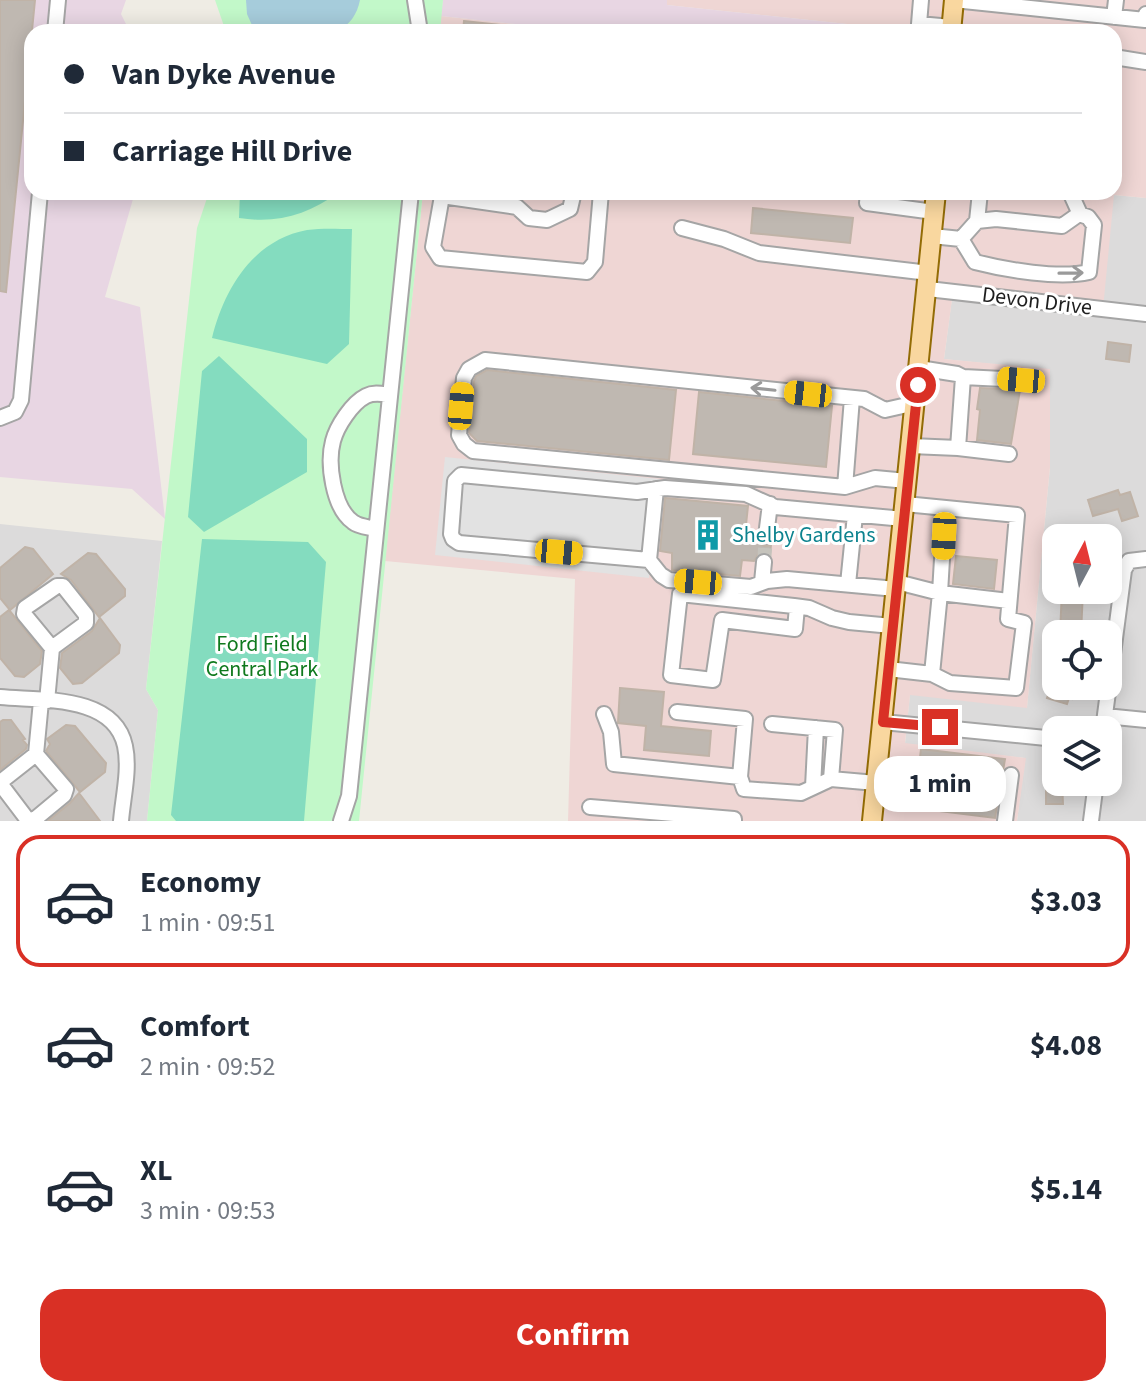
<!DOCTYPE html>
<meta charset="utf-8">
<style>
body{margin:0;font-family:"Source Sans 3",sans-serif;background:#f2f2f3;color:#1f2937;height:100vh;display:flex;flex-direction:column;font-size:30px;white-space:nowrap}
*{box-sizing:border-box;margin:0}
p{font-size:26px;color:#747a83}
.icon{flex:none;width:44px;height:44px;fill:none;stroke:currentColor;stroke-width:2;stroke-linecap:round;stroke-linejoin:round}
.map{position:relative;height:821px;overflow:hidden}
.sheet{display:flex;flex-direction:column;background:#fff;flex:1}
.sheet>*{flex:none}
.guide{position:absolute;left:24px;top:24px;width:1098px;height:176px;border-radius:24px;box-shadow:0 4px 20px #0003;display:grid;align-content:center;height:176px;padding:0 40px;background:#fff}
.needle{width:52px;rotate:7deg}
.buttons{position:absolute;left:1042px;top:524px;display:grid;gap:16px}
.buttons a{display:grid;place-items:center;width:80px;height:80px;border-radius:16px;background:#fff;box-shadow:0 4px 20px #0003;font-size:40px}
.end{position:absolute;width:36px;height:36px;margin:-18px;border:10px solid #d93025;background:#fff;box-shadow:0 0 0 4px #fff}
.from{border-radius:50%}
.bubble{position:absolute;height:56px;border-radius:24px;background:#fff;box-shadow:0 4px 20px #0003;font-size:26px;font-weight:700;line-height:56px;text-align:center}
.car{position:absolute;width:24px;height:48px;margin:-24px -12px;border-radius:10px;box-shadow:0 0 6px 2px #0007;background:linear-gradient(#f5c518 24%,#345 0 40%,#f5c518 0 76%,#345 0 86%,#f5c518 0)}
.guide b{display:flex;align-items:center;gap:28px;height:76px;font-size:30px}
.guide b+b{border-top:2px solid #e0e1e3}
.guide i{width:20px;height:20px;background:#1f2937}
ul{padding:14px 0 0;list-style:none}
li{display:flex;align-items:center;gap:24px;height:132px;margin:0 16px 12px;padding:0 24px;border:4px solid transparent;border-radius:24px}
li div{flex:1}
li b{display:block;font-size:30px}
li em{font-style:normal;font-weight:700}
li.on{border-color:#d93025}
li>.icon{width:72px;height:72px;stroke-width:1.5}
.action{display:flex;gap:16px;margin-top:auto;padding:16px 40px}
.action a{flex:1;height:92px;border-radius:24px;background:#d93025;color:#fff;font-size:32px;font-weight:700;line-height:92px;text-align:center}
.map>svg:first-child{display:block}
.residential{fill:#dcdbdb;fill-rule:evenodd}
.commercial{fill:#efd6d4}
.industrial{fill:#e8d6e3}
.park{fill:#c2f8c9}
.pitch{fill:#84dcbf}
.parking{fill:#e2e2e2}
.water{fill:#a6ccdb}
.building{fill:#bfb8b1;stroke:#c0b3a7;stroke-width:2}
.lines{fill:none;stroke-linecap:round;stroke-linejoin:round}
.minor-tunnel{stroke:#c5c3bc;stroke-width:14;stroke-dasharray:14 7;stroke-linecap:butt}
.minor-casing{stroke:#a5a5a5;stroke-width:18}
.major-casing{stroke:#936c05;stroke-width:22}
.minor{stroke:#fff;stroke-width:14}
.major{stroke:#f9d79f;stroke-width:18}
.oneway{stroke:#9a9a9a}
.route{stroke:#d93025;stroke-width:10}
.labels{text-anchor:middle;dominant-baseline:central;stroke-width:6;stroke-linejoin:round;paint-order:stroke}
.street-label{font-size:22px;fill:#1e1e1e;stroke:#fff}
.culture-label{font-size:22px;fill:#0d838f;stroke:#fff;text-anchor:start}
.park-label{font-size:22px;fill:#0f791d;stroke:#fff}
</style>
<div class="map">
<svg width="1146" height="821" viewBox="0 0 1146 821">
<rect width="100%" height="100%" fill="#efece4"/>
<!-- residential -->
<path class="residential" d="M1114 195 1146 198V821H1017L1025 758 905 744 910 694 1027 707 1050 467V370L944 359 953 291ZM1056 538H1108V590H1056ZM1056 634H1108V686H1056ZM1056 730H1108V782H1056Z
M0 524 162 541 146 689 158 710 147 821H0Z"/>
<!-- commercial -->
<path class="commercial" d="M667 0H1146V198L1114 195 1103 309 953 292 944 359 1050 369V467L1027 708 910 695 905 743 1026 758 1017 821H568L575 579 385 561 423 192H1114V32H923L667 5Z
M441 16 590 32H440Z"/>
<!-- industrial -->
<path class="industrial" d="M0 0H126L121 14 130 32H32V192H135L105 297 140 307 165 519 132 489 0 477Z
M443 0H667V5L923 32H590L441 16Z"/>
<!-- park -->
<path class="park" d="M215 0H443L440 32H226Z
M209 192H423L359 821H147L158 710 146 689 197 228Z"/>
<!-- pitch -->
<path class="pitch" d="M240 192H339C308 215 277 224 239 218Z
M352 229 349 344 327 364 212 338C224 289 253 240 307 230 322 228 338 229 352 229Z
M219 356 307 439V472L204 532 188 517 202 371Z
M202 539 308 542 326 562 304 821H176L171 815Z"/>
<!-- parking -->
<path class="parking" d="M445 457 660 479 649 578 435 555Z"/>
<!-- water -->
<path class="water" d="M246 0H360C357 15 350 24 337 32H255L247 14Z"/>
<!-- building -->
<path class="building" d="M0 0H35L6 292 0 291Z
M464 21 510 26V32H463Z
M753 208 853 218 850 243 751 233Z
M1108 342 1131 345 1129 362 1106 359Z
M487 370 676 390 669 460 477 441 469 433 474 381 476 376Z
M980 388 1020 390 1011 444 977 440 980 410 977 409Z
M699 392 832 406 826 467 693 454Z
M1118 490 1120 495 1130 492 1138 516 1122 521 1118 509 1093 516 1088 500Z
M665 498 748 506 745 534 756 535 757 541 764 546 771 545 770 554 759 553 754 561 742 560 740 576 672 570V553L660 551Z
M25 547 33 549 53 574 10 610 0 598V568Z
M88 553 96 554 125 589V596L99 617 71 580 61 574Z
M956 556 997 560 994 589 953 584Z
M1062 590H1083L1081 634H1060Z
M9 610 42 651 40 664 24 677 15 676 0 658V617Z
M100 618 120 645 119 653 82 683 73 684 60 668 62 653 92 631Z
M1051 686 1075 688 1072 699 1069 698 1067 704 1047 698Z
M620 688 664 692 661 726 711 731 709 756 644 750 646 726 618 723Z
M3 720H11L25 739 23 740 27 745 26 749 0 770V722Z
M66 725 75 726 106 763 105 772 80 792 46 751 50 744 47 739Z
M921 749 1005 759 995 818 914 808Z
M1046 772H1056V782H1062L1063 804H1046Z
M79 793 100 821H48L70 803Z"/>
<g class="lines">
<!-- minor-tunnel -->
<path class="minor-tunnel" d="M764 562 766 536"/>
<defs>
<path id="minor" d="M415 0 420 32
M921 0 919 24 951 27
M954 0 1145 20 1146 14
M1114 17 1116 0
M55 32 58 0
M1114 57 1146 62
M574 192 570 209 547 220 529 218 517 207 442 196 433 247 440 258 587 272 595 262 601 192
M868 192 867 203 934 212
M1070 192 1080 214
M977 221 980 192
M682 228 724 239 759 253 929 273
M932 236 961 239 975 262C1006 270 1059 279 1089 272L1094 225 1088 217 1079 214 1062 226 996 219 977 221 961 239
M928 289 1146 314
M963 377 1021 380
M0 418 15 412 21 400 40 192
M911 446 958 448 963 377 957 374 919 368
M958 448 1009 454
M907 481 875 478 845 487 473 451 464 444 459 435 464 378 469 369 485 360 864 399 885 410 916 403
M845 487 852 398
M905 504 1017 515 1008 619 1024 623 1016 688 950 683 932 674
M945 508 940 593 1009 601
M376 529C369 527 359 527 353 522 333 508 327 463 333 441 337 426 352 403 366 396 374 392 382 394 390 395
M766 536 770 504
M649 560 656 489
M762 582 764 562
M848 584 855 515
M896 589 787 579 767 581 751 587 669 580 661 575 649 560 459 543 453 539 451 534 455 481 461 475 637 492 665 488 746 494 775 507 904 519
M797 607 795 629 722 620 713 680 671 675 680 594 794 606 809 608 832 618 849 622 892 626
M888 669 932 674 940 593 897 582
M0 697C40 701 114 694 125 746 130 769 123 797 121 821
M47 701 52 648 86 623V615L63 586H57L25 608 24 614 52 648
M677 712 745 719 740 777
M604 714 611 732 614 764 740 777 744 789 801 793 831 779 876 783
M1105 716 1146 720
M883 722 1056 739
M772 724 835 730 831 779
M1103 730 1124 570 1129 561 1146 559
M36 754 66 789 64 795 34 820 27 819 2 786 3 780 36 754 41 701
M813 787 816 728
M590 807 734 819V821
M341 821 349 796 411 192
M1005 821 1011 775
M1091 821 1096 782"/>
<path id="major" d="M951 32 954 0
M872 821 936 192"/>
</defs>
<!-- minor casing -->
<use href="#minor" class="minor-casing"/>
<!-- major casing -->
<use href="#major" class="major-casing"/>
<!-- minor -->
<use href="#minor" class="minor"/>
<!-- major -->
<use href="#major" class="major"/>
</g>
<!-- one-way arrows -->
<defs><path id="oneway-shaft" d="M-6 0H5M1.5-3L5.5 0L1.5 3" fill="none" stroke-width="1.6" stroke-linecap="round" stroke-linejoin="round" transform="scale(2)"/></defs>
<g class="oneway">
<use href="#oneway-shaft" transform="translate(1071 273) rotate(-1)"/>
<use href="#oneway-shaft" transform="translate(763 389) rotate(-174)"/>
</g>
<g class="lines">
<!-- route -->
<path class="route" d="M918 385 883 722 940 727"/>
</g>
<!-- icons -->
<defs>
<symbol id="building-bare" viewBox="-9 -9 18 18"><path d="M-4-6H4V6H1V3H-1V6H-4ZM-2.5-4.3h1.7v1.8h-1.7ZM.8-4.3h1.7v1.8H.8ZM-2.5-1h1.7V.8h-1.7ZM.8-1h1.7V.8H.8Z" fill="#0f9aa8" stroke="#fff" stroke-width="2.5" paint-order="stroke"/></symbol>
</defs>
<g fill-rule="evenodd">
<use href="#building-bare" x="686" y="513" width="44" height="44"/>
</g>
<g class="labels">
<!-- street labels -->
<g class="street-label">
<text transform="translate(1037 301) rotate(7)">Devon Drive</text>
</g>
<!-- culture labels -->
<g class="culture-label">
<text x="732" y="535">Shelby Gardens</text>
</g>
<!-- park labels -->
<g class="park-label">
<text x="262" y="644">Ford Field<tspan x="262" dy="25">Central Park</tspan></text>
</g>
</g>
</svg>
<div class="buttons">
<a><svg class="needle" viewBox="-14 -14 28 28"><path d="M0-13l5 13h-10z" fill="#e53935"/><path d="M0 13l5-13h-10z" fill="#747a83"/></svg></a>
<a><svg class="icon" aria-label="locate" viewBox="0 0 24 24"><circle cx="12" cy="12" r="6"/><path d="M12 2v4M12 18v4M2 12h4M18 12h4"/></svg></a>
<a><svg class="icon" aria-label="layers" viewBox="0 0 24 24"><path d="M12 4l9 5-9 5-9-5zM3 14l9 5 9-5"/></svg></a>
</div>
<i class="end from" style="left:918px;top:385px"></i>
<i class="end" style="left:940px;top:727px"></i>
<div class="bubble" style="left:874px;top:756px;width:132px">1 min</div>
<i class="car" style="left:1021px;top:380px;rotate:275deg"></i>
<i class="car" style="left:808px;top:394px;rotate:276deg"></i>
<i class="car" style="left:461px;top:406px;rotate:5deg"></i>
<i class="car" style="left:944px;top:536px;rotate:183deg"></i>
<i class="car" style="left:559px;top:552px;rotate:95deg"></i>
<i class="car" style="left:698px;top:582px;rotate:275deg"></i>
<div class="guide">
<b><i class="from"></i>Van Dyke Avenue</b>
<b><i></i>Carriage Hill Drive</b>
</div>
</div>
<section class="sheet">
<ul>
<li class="on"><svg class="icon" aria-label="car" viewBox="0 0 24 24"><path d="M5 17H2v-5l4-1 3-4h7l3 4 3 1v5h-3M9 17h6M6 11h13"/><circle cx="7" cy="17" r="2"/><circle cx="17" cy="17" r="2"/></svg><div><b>Economy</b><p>1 min · 09:51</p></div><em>$3.03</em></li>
<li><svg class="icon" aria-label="car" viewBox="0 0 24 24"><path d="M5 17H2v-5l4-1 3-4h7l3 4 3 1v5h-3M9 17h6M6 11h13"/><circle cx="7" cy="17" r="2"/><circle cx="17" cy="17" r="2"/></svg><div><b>Comfort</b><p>2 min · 09:52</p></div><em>$4.08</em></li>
<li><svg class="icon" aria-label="car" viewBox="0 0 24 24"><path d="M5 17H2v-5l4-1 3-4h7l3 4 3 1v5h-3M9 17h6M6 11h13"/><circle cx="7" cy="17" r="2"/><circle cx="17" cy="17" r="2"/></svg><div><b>XL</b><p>3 min · 09:53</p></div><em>$5.14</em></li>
</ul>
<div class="action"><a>Confirm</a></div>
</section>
